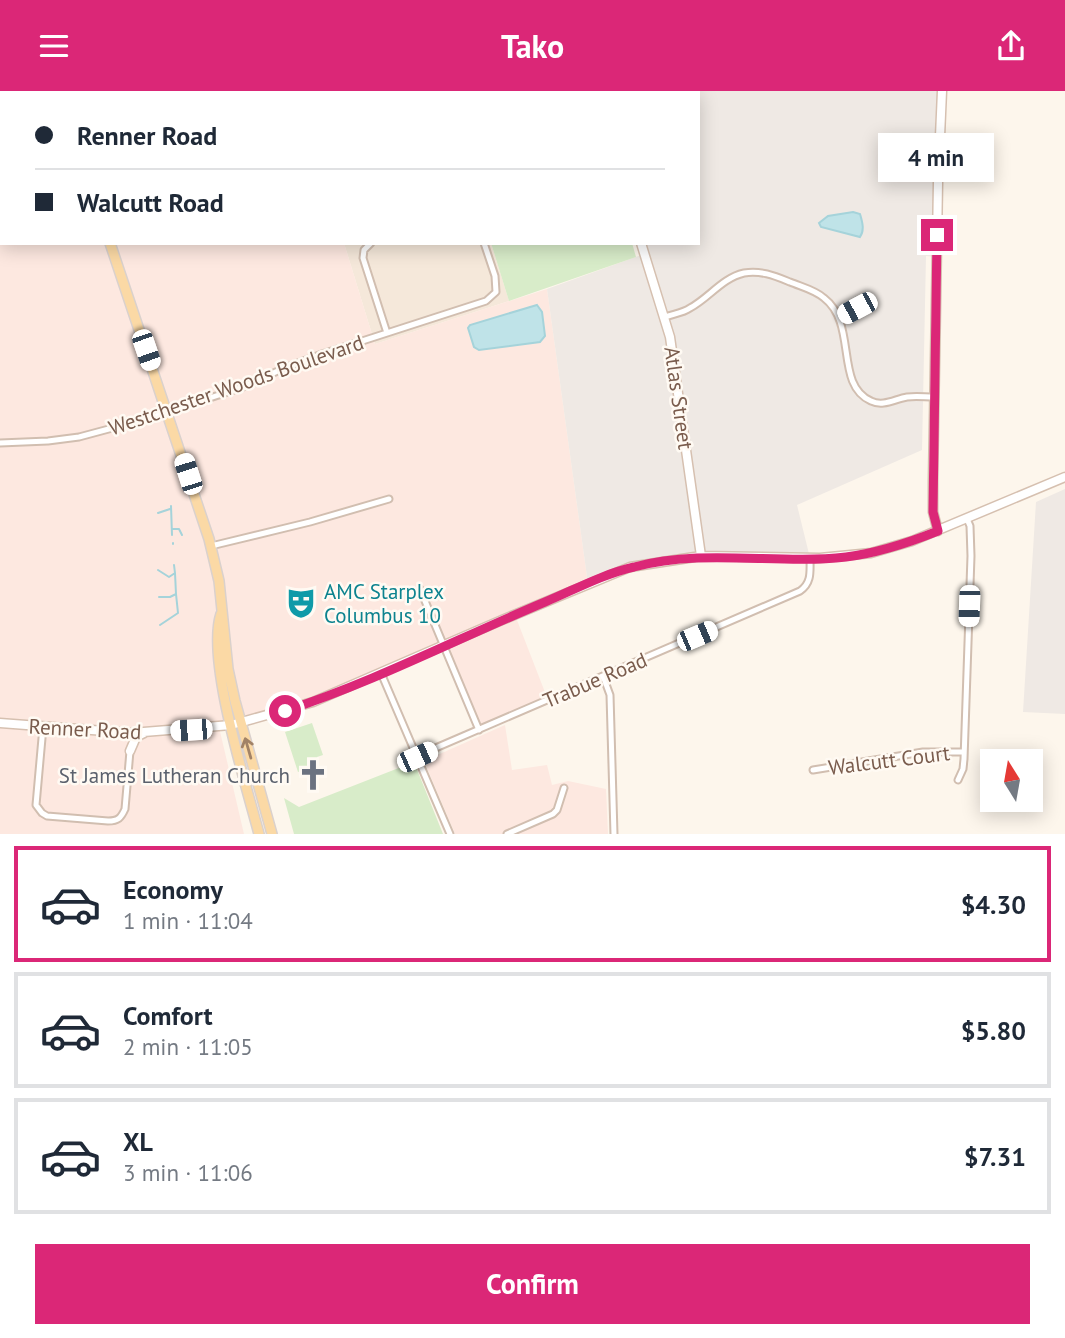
<!DOCTYPE html>
<meta charset="utf-8">
<style>
body{margin:0;font-family:"PT Sans",sans-serif;background:#f6f6f7;color:#1f2937;height:100vh;display:flex;flex-direction:column;font-size:26px;white-space:nowrap}
*{box-sizing:border-box;margin:0}
p{font-size:23px;color:#747a83}
.icon{flex:none;width:38px;height:38px;fill:none;stroke:currentColor;stroke-width:2;stroke-linecap:round;stroke-linejoin:round}
.map{position:relative;height:743px;overflow:hidden}
.panel{display:flex;flex-direction:column;background:#fff;flex:1}
.panel>*{flex:none}
.banner{position:absolute;left:0px;top:0px;width:700px;height:154px;box-shadow:0 4px 18px #0003;display:grid;align-content:center;height:154px;padding:0 35px;background:#fff}
.needle{width:46px;rotate:349deg}
.fabs{position:absolute;left:980px;top:658px;display:grid;gap:14px}
.fabs a{display:grid;place-items:center;width:63px;height:63px;border-radius:0px;background:#fff;box-shadow:0 4px 18px #0003;font-size:35px}
.end{position:absolute;width:32px;height:32px;margin:-16px;border:9px solid #db2777;background:#fff;box-shadow:0 0 0 4px #fff}
.from{border-radius:50%}
.bubble{position:absolute;height:49px;border-radius:0px;background:#fff;box-shadow:0 4px 18px #0003;font-size:23px;font-weight:700;line-height:49px;text-align:center}
.car{position:absolute;width:21px;height:42px;margin:-21px -10px;border-radius:9px;box-shadow:0 0 5px 2px #0007;background:linear-gradient(#fff 24%,#345 0 40%,#fff 0 76%,#345 0 86%,#fff 0)}
.banner b{display:flex;align-items:center;gap:24px;height:66px;font-size:26px}
.banner b+b{border-top:2px solid #e0e1e3}
.banner i{width:18px;height:18px;background:#1f2937}
ul{padding:12px 0 0;list-style:none}
li{display:flex;align-items:center;gap:21px;height:116px;margin:0 14px 10px;padding:0 21px;border:4px solid #e0e1e3;border-radius:0px}
li div{flex:1}
li b{display:block;font-size:26px}
li em{font-style:normal;font-weight:700}
li.on{border-color:#db2777}
li>.icon{width:63px;height:63px;stroke-width:1.5}
.cta{display:flex;gap:14px;margin-top:auto;padding:14px 35px}
.cta a{flex:1;height:80px;border-radius:0px;background:#db2777;color:#fff;font-size:28px;font-weight:700;line-height:80px;text-align:center}
header{display:flex;justify-content:space-between;align-items:center;height:91px;padding:0 35px;background:#db2777;color:#fff;font-size:32px;font-weight:700}
.map>svg:first-child{display:block}
.residential{fill:#f5e8da}
.commercial{fill:#fde8e0}
.industrial{fill:#efe9e4}
.green{fill:#d8ecc9}
.water{fill:#bfe3e8;stroke:#a5d3da;stroke-width:2}
.lines{fill:none;stroke-linecap:round;stroke-linejoin:round}
.stream{stroke:#a5d3da;stroke-width:2}
.street-casing{stroke:#d1beb0;stroke-width:9}
.secondary-casing{stroke:#d6c0b0;stroke-width:11}
.primary-casing{stroke:#dad1cd;stroke-width:12}
.street{stroke:#fff;stroke-width:5}
.secondary{stroke:#fff;stroke-width:8}
.primary{stroke:#fbd9a5;stroke-width:9}
.oneway{stroke:#a18267}
.route{stroke:#db2777;stroke-width:9}
.labels{text-anchor:middle;dominant-baseline:central;stroke-width:5;stroke-linejoin:round;paint-order:stroke}
.street-label{font-size:21px;fill:#7a5c4d;stroke:#fffaf3}
.culture-label{font-size:21px;fill:#0d838f;stroke:#fffaf3;text-anchor:start}
.worship-label{font-size:21px;fill:#5b616d;stroke:#fffaf3;text-anchor:end}
</style>
<header><svg class="icon" aria-label="menu" viewBox="0 0 24 24"><path d="M4 6h16M4 12h16M4 18h16"/></svg>Tako<svg class="icon" aria-label="share" viewBox="0 0 24 24"><path d="M12 15V3M7 8l5-5 5 5M5 13v7h14v-7"/></svg></header>
<div class="map">
<svg width="1065" height="743" viewBox="0 0 1065 743">
<rect width="100%" height="100%" fill="#fdf6ec"/>
<!-- residential -->
<path class="residential" d="M344 152H491L509 210 375 253Z"/>
<!-- commercial -->
<path class="commercial" d="M0 0 298 2H2V152H344L375 253 547 198 588 493 515 524 548 609 479 639 444 555 313 611 219 636 244 743H0Z
M505 634 512 679 547 674 552 694 568 690 606 698 608 743H455L424 670Z"/>
<!-- industrial -->
<path class="industrial" d="M592 0H942L936 166 926 165 922 359 797 414 810 467 706 465 646 473 588 493 547 198 644 163 641 152H698V2Z
M1065 398V623L1023 621 1036 411Z"/>
<!-- green -->
<path class="green" d="M444 0H571V2H445Z
M491 152H632L636 166 509 210Z
M312 632 323 664 317 666 319 674 298 681 285 641Z
M414 671 443 743H294L284 707 299 716Z"/>
<!-- water -->
<path class="water" d="M853 121 860 123C862 130 865 139 860 146L821 136 819 132 828 125Z
M537 214 542 221 545 245 540 251 479 259 474 256 468 237 470 234Z"/>
<g class="lines">
<!-- stream -->
<path class="stream" d="M171 415 172 444
M158 422 170 418
M173 438H179L182 444
M173 452V453
M158 479 169 486 175 482 174 474
M159 506H170L176 503 175 482
M160 534 178 522 176 503"/>
<defs>
<path id="street" d="M371 152 364 159 363 167 387 242
M665 226C673 223 683 222 690 217 709 207 722 187 744 182 761 179 775 185 790 191 802 196 815 199 824 207 858 233 834 294 871 310 883 316 895 308 907 306 916 305 925 306 934 306
M840 226 862 214
M0 352 48 350 79 346 146 328 243 296 282 278 322 263 486 210 496 201 495 185 484 152
M211 455 310 431 389 408
M420 498 479 639
M381 582 450 743
M603 585 610 604 614 743
M43 636 36 714 42 722 47 725 108 730C118 730 121 727 125 718L130 660
M417 665 800 500C812 492 810 480 810 467
M813 679 923 661H964
M958 689 963 678 964 668 971 465 970 435 967 428
M507 743 553 723 557 719 564 697"/>
<path id="secondary" d="M592 0 593 2
M623 2 628 0
M641 152 670 246 701 465
M938 440 933 421V390L938 91 942 0
M0 632 131 642 231 634 313 611 502 529 630 476 701 465 820 467 871 462 912 450 1065 386
M130 660 136 646 144 642"/>
<path id="primary" d="M59 0 60 2
M110 152 209 448 219 490 228 578 235 610 272 743
M221 523C206 568 246 693 259 743"/>
</defs>
<!-- street casing -->
<use href="#street" class="street-casing"/>
<!-- secondary casing -->
<use href="#secondary" class="secondary-casing"/>
<!-- primary casing -->
<use href="#primary" class="primary-casing"/>
<!-- street -->
<use href="#street" class="street"/>
<!-- secondary -->
<use href="#secondary" class="secondary"/>
<!-- primary -->
<use href="#primary" class="primary"/>
</g>
<!-- one-way arrows -->
<defs><path id="oneway-shaft" d="M-6 0H5M1.5-3L5.5 0L1.5 3" fill="none" stroke-width="1.6" stroke-linecap="round" stroke-linejoin="round" transform="scale(1.75)"/></defs>
<use class="oneway" href="#oneway-shaft" transform="translate(248 657) rotate(-106)"/>
<g class="lines">
<!-- route -->
<path class="route" d="M285 620C374 591 459 547 545 511 574 499 603 483 634 476 705 457 775 474 846 466 878 462 908 452 938 440L933 421 937 144"/>
</g>
<!-- icons -->
<defs>
<symbol id="theatre-bare" viewBox="-9 -9 18 18"><path d="M-5-5.5Q0-4 5-5.5V0Q5 5 0 6Q-5 5-5 0ZM-3.3-2.5H-1v1.5H-3.3ZM1-2.5H3.3v1.5H1ZM-2.8 1Q0 5.5 2.8 1Z" fill="#0f9aa8" stroke="#fffaf3" stroke-width="2.5" paint-order="stroke"/></symbol>
<symbol id="church-bare" viewBox="-9 -9 18 18"><path d="M-1.2-6h2.4v3.5h3.3v2.4h-3.3V6h-2.4V-.1h-3.3v-2.4h3.3Z" fill="#6b7280" stroke="#fffaf3" stroke-width="2.5" paint-order="stroke"/></symbol>
</defs>
<g fill-rule="evenodd">
<use href="#theatre-bare" x="279" y="490" width="44" height="44"/>
<use href="#church-bare" x="291" y="662" width="44" height="44"/>
</g>
<g class="labels">
<!-- street labels -->
<g class="street-label">
<text transform="translate(236 294) rotate(-19)">Westchester Woods Boulevard</text>
<text transform="translate(679 307) rotate(82)">Atlas Street</text>
<text transform="translate(595 589) rotate(-23)">Trabue Road</text>
<text transform="translate(85 638) rotate(3)">Renner Road</text>
<text transform="translate(889 669) rotate(-7)">Walcutt Court</text>
</g>
<!-- culture labels -->
<g class="culture-label">
<text x="324" y="500">AMC Starplex<tspan x="324" dy="24">Columbus 10</tspan></text>
</g>
<!-- worship labels -->
<g class="worship-label">
<text x="290" y="684">St James Lutheran Church</text>
</g>
</g>
</svg>
<div class="fabs">
<a><svg class="needle" viewBox="-14 -14 28 28"><path d="M0-13l5 13h-10z" fill="#e53935"/><path d="M0 13l5-13h-10z" fill="#747a83"/></svg></a>
</div>
<i class="end from" style="left:285px;top:620px"></i>
<i class="end" style="left:937px;top:144px"></i>
<div class="bubble" style="left:878px;top:42px;width:116px">4 min</div>
<i class="car" style="left:857px;top:217px;rotate:242deg"></i>
<i class="car" style="left:146px;top:259px;rotate:161deg"></i>
<i class="car" style="left:188px;top:383px;rotate:342deg"></i>
<i class="car" style="left:969px;top:515px;rotate:182deg"></i>
<i class="car" style="left:697px;top:545px;rotate:67deg"></i>
<i class="car" style="left:191px;top:639px;rotate:266deg"></i>
<i class="car" style="left:417px;top:666px;rotate:66deg"></i>
<div class="banner">
<b><i class="from"></i>Renner Road</b>
<b><i></i>Walcutt Road</b>
</div>
</div>
<section class="panel">
<ul>
<li class="on"><svg class="icon" aria-label="car" viewBox="0 0 24 24"><path d="M5 17H2v-5l4-1 3-4h7l3 4 3 1v5h-3M9 17h6M6 11h13"/><circle cx="7" cy="17" r="2"/><circle cx="17" cy="17" r="2"/></svg><div><b>Economy</b><p>1 min · 11:04</p></div><em>$4.30</em></li>
<li><svg class="icon" aria-label="car" viewBox="0 0 24 24"><path d="M5 17H2v-5l4-1 3-4h7l3 4 3 1v5h-3M9 17h6M6 11h13"/><circle cx="7" cy="17" r="2"/><circle cx="17" cy="17" r="2"/></svg><div><b>Comfort</b><p>2 min · 11:05</p></div><em>$5.80</em></li>
<li><svg class="icon" aria-label="car" viewBox="0 0 24 24"><path d="M5 17H2v-5l4-1 3-4h7l3 4 3 1v5h-3M9 17h6M6 11h13"/><circle cx="7" cy="17" r="2"/><circle cx="17" cy="17" r="2"/></svg><div><b>XL</b><p>3 min · 11:06</p></div><em>$7.31</em></li>
</ul>
<div class="cta"><a>Confirm</a></div>
</section>
